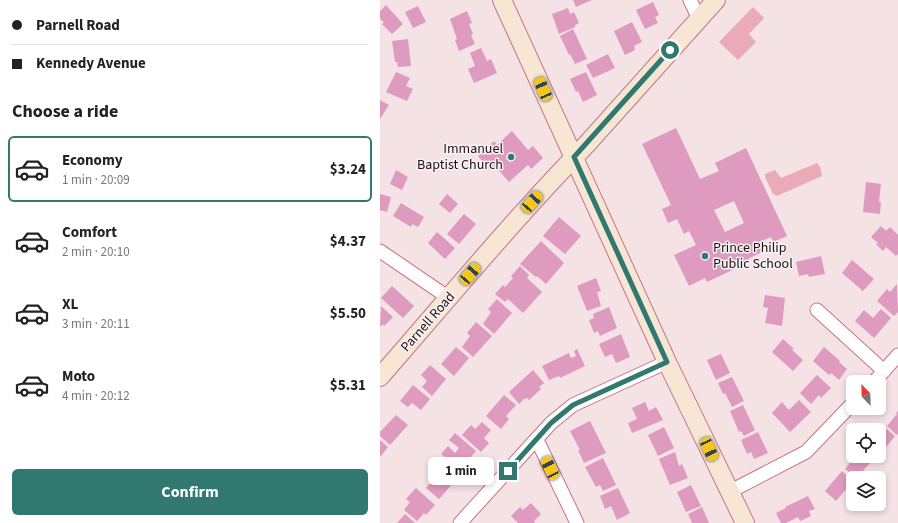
<!DOCTYPE html>
<meta charset="utf-8">
<style>
body{margin:0;font-family:"Source Sans 3",sans-serif;background:#f6f6f6;color:#222;height:100vh;display:flex;flex-direction:column;font-size:15px;white-space:nowrap}
*{box-sizing:border-box;margin:0}
p{font-size:13px;color:#767676}
.icon{flex:none;width:22px;height:22px;fill:none;stroke:currentColor;stroke-width:2;stroke-linecap:round;stroke-linejoin:round}
.map{position:relative;flex:1;overflow:hidden}
.details{display:flex;flex-direction:column;background:#fff;width:380px}
.details>*{flex:none}
.banner{display:grid;align-content:center;height:88px;padding:0 12px;background:#fff}
.needle{width:26px;rotate:337deg}
.fabs{position:absolute;left:466px;top:375px;display:grid;gap:8px}
.fabs a{display:grid;place-items:center;width:40px;height:40px;border-radius:6px;background:#fff;box-shadow:0 2px 6px #0003;font-size:20px}
.end{position:absolute;width:18px;height:18px;margin:-9px;border:5px solid #317871;background:#fff;box-shadow:0 0 0 2px #fff}
.from{border-radius:50%}
.bubble{position:absolute;height:28px;border-radius:6px;background:#fff;box-shadow:0 2px 6px #0003;font-size:13px;font-weight:700;line-height:28px;text-align:center}
.car{position:absolute;width:12px;height:24px;margin:-12px -6px;border-radius:5px;box-shadow:0 0 3px 1px #0007;background:linear-gradient(#f5c518 24%,#345 0 40%,#f5c518 0 76%,#345 0 86%,#f5c518 0)}
.banner b{display:flex;align-items:center;gap:14px;height:38px;font-size:15px}
.banner b+b{border-top:1px solid #e0e0e0}
.banner i{width:10px;height:10px;background:#222}
ul{padding:0;list-style:none}
li{display:flex;align-items:center;gap:12px;height:66px;margin:0 8px 6px;padding:0 4px;border:2px solid transparent;border-radius:6px}
li div{flex:1}
li b{display:block;font-size:15px}
li em{font-style:normal;font-weight:700}
li.active{border-color:#317871}
li>.icon{width:36px;height:36px;stroke-width:1.5}
h2{padding:0 12px;font-size:18px;line-height:48px}
.button{display:flex;gap:8px;margin-top:auto;padding:8px 12px}
.button a{flex:1;height:46px;border-radius:6px;background:#317871;color:#fff;font-size:16px;font-weight:700;line-height:46px;text-align:center}
main{display:flex;flex:1;min-height:0}
.map>svg:first-child{display:block}
.green{fill:#ebaab7}
.building{fill:#df9abf;fill-rule:evenodd}
.lines{fill:none;stroke-linecap:round;stroke-linejoin:round}
.street-casing{stroke:#c57587;stroke-width:15}
.secondary-casing{stroke:#c57587;stroke-width:20}
.street{stroke:#fff;stroke-width:13}
.secondary{stroke:#f7e6d3;stroke-width:18}
.route{stroke:#317871;stroke-width:5}
.poi-dot{fill:#317871;stroke:#f4f4f4;stroke-width:1.5}
.labels{text-anchor:middle;dominant-baseline:central;stroke-width:3;stroke-linejoin:round;paint-order:stroke}
.poi-label{font-size:14px;fill:#2a0b14;stroke:#f4f4f4;text-anchor:end}
.street-label{font-size:14px;fill:#2a0b14;stroke:#f4f4f4}
</style>
<main>
<section class="details">
<div class="banner">
<b><i class="from"></i>Parnell Road</b>
<b><i></i>Kennedy Avenue</b>
</div>
<h2>Choose a ride</h2>
<ul>
<li class="active"><svg class="icon" aria-label="car" viewBox="0 0 24 24"><path d="M5 17H2v-5l4-1 3-4h7l3 4 3 1v5h-3M9 17h6M6 11h13"/><circle cx="7" cy="17" r="2"/><circle cx="17" cy="17" r="2"/></svg><div><b>Economy</b><p>1 min · 20:09</p></div><em>$3.24</em></li>
<li><svg class="icon" aria-label="car" viewBox="0 0 24 24"><path d="M5 17H2v-5l4-1 3-4h7l3 4 3 1v5h-3M9 17h6M6 11h13"/><circle cx="7" cy="17" r="2"/><circle cx="17" cy="17" r="2"/></svg><div><b>Comfort</b><p>2 min · 20:10</p></div><em>$4.37</em></li>
<li><svg class="icon" aria-label="car" viewBox="0 0 24 24"><path d="M5 17H2v-5l4-1 3-4h7l3 4 3 1v5h-3M9 17h6M6 11h13"/><circle cx="7" cy="17" r="2"/><circle cx="17" cy="17" r="2"/></svg><div><b>XL</b><p>3 min · 20:11</p></div><em>$5.50</em></li>
<li><svg class="icon" aria-label="car" viewBox="0 0 24 24"><path d="M5 17H2v-5l4-1 3-4h7l3 4 3 1v5h-3M9 17h6M6 11h13"/><circle cx="7" cy="17" r="2"/><circle cx="17" cy="17" r="2"/></svg><div><b>Moto</b><p>4 min · 20:12</p></div><em>$5.31</em></li>
</ul>
<div class="button"><a>Confirm</a></div>
</section>
<div class="map">
<svg width="518" height="523" viewBox="0 0 518 523">
<rect width="100%" height="100%" fill="#f4e2e5"/>
<!-- green -->
<path class="green" d="M373 7 384 18 369 34 376 42 358 60 339 42Z
M437 163 440 167 442 176 397 196 393 194 385 177V174L395 170 401 178Z"/>
<!-- building -->
<path class="building" d="M193 0H212L196 7Z
M273 2 279 15 275 17 278 23 265 29 256 10Z
M6 5 23 24 12 34 2 24 4 23 0 18V11Z
M38 6 46 22 33 28 25 12Z
M188 8 190 14 194 12 199 23 195 25V27L179 34 172 14Z
M87 11 92 23 89 24 93 34 91 35 95 44 79 51 75 40 77 39 70 19Z
M252 22 262 42 254 46 255 50 245 55 234 31Z
M193 29 207 59 195 64 190 54 189 55 180 36Z
M28 39 31 66 18 67 17 62H15L12 41Z
M101 48 107 61 111 59 117 73 94 83 88 69 95 66 90 53Z
M228 54 235 68 213 78 206 65Z
M16 72 30 78 26 86 33 89 27 101 6 92Z
M206 72 217 95 203 102 198 91 196 92 190 79Z
M0 100 9 105 0 119Z
M296 128 320 179 339 171 335 163 366 148 407 236 393 242 391 237 380 242 384 251 368 259 369 262 327 282 325 278 309 286 294 255 316 245 309 231 304 234 297 219 288 223 282 209 291 205 262 144ZM354 201 364 223 345 232 334 210Z
M132 131 148 150 153 146 163 158 151 169 148 165 129 182 115 166 110 170 98 156 114 141 117 145Z
M16 170 28 177 22 190 10 184Z
M486 182 501 184 499 202H501L500 214 483 212Z
M0 194 11 197 7 212 0 210Z
M67 194 78 204 70 213 59 204Z
M21 203 44 217 38 227 32 224 31 227 13 216Z
M84 214 96 224 79 244 67 234Z
M179 217 201 236 185 254 163 236Z
M501 226 506 231 510 227 518 235V254L516 256 506 247 503 251 496 244 498 243 491 237Z
M57 232 75 248 65 259 48 243Z
M161 241 184 263 166 284 157 276 156 277 140 264Z
M441 256 445 274 429 277 428 274 419 276 416 262Z
M472 260 494 279 483 291 462 273Z
M140 266 149 275 147 278 162 292 143 313 128 299 125 302 115 294 123 285 125 287 133 278 131 276Z
M216 278 221 291 217 292 221 306 207 311 197 286Z
M517 284 518 312 514 316 497 301 507 289 510 292Z
M12 286 34 306 23 318 1 298Z
M385 295 405 298 402 326 385 323 388 308 383 307Z
M117 299 132 313 114 334 103 324 111 312 108 309Z
M1 306 13 317 4 326 3 324 0 327Z
M229 307 237 328 220 336 218 331 214 333 209 320 214 318 213 314Z
M501 309 511 318 494 338 475 321 484 310 493 318Z
M96 322 112 336 93 357 82 347 90 336 87 333Z
M241 334 250 357 236 363 232 354 225 357 219 344Z
M403 339 414 349 412 350 423 360 413 371 392 352Z
M76 347 89 358 74 376 61 364Z
M444 347 460 361 459 362 467 369 459 380 451 373 449 375 433 361Z
M197 349 205 366 180 378 179 376 169 380 162 366 189 353 191 358 196 356 194 351Z
M341 354 350 373 336 380 327 360Z
M50 365 66 379 52 396 42 387 47 381 41 375Z
M153 370 164 383 159 387 161 389 149 400 147 398 144 399 139 404 129 392Z
M437 375 451 388 441 398 439 395 431 404 420 393Z
M352 377 364 401 352 407 345 393 343 394 338 383Z
M33 385 50 399 41 410 32 403 28 407 20 401Z
M124 395 136 405 126 416 129 419 121 429 106 416Z
M419 400 431 412 410 432 392 413 402 402 409 410Z
M265 402 269 411 276 407 283 420 252 433 248 423 257 419 252 408Z
M363 405 375 430 364 436 361 431 359 432 350 411Z
M518 411V434L517 435 507 426 517 414 516 413Z
M16 415 28 425 10 445 0 436V432Z
M210 421 226 453 204 463 198 450H200L190 431Z
M102 422 111 430 104 438 109 443 101 452 82 435 91 425 95 429Z
M502 425 515 436 499 456V429Z
M284 427 294 448 278 456 268 435Z
M378 432 388 453 374 459 371 452 367 454 361 440Z
M75 433 96 451 85 464 89 468 81 476 66 463 69 460 61 454 68 446 75 453 79 448 69 440Z
M0 440 8 447 0 457Z
M295 452 299 466 302 464 308 478 290 485 279 459Z
M475 456H492L494 458 477 478 465 469Z
M223 458 236 485 223 491 220 485 216 487 205 467Z
M61 471 74 482 59 499 46 488Z
M462 471 473 481 456 501 445 491Z
M311 485 321 506 306 512 297 492Z
M36 488 55 505 46 515 44 513 37 521 24 510 30 502 26 499Z
M238 488 250 513 237 520 231 506 225 509 220 496Z
M428 496 435 509 429 511 431 516 420 521 418 517 406 523H401L396 513 406 508 405 507Z
M151 503 161 514 154 521 155 522 154 523H138L131 516 140 507 143 510Z
M322 507 329 523H312L308 514Z
M25 514 35 523H17Z"/>
<g class="lines">
<defs>
<path id="street" d="M310 0 319 19
M0 251 69 298
M437 310 504 371
M494 382 518 355
M157 440 197 523
M349 492 426 452 473 403
M80 523 171 423 193 405 287 362"/>
<path id="secondary" d="M122 0 287 362 365 523
M0 377C68 299 134 219 206 145L336 0"/>
</defs>
<!-- street casing -->
<use href="#street" class="street-casing"/>
<!-- secondary casing -->
<use href="#secondary" class="secondary-casing"/>
<!-- street -->
<use href="#street" class="street"/>
<!-- secondary -->
<use href="#secondary" class="secondary"/>
</g>
<g class="lines">
<!-- route -->
<path class="route" d="M128 471 171 423 193 405 287 362 194 157 290 50"/>
</g>
<!-- markers -->
<g class="poi-dot">
<circle cx="131" cy="157" r="4"/>
<circle cx="325" cy="256" r="4"/>
</g>
<g class="labels">
<!-- poi labels -->
<g class="poi-label">
<text x="123" y="149">Immanuel<tspan x="123" dy="16">Baptist Church</tspan></text>
<text x="333" y="248" text-anchor="start">Prince Philip<tspan x="333" dy="16">Public School</tspan></text>
</g>
<!-- street labels -->
<g class="street-label">
<text transform="translate(48 322) rotate(-49)">Parnell Road</text>
</g>
</g>
</svg>
<div class="fabs">
<a><svg class="needle" viewBox="-14 -14 28 28"><path d="M0-13l5 13h-10z" fill="#e53935"/><path d="M0 13l5-13h-10z" fill="#767676"/></svg></a>
<a><svg class="icon" aria-label="locate" viewBox="0 0 24 24"><circle cx="12" cy="12" r="6"/><path d="M12 2v4M12 18v4M2 12h4M18 12h4"/></svg></a>
<a><svg class="icon" aria-label="layers" viewBox="0 0 24 24"><path d="M12 4l9 5-9 5-9-5zM3 14l9 5 9-5"/></svg></a>
</div>
<i class="end from" style="left:290px;top:50px"></i>
<i class="end" style="left:128px;top:471px"></i>
<div class="bubble" style="left:48px;top:457px;width:66px">1 min</div>
<i class="car" style="left:163px;top:89px;rotate:336deg"></i>
<i class="car" style="left:152px;top:202px;rotate:42deg"></i>
<i class="car" style="left:90px;top:274px;rotate:41deg"></i>
<i class="car" style="left:329px;top:449px;rotate:155deg"></i>
<i class="car" style="left:170px;top:468px;rotate:334deg"></i>
</div>
</main>
